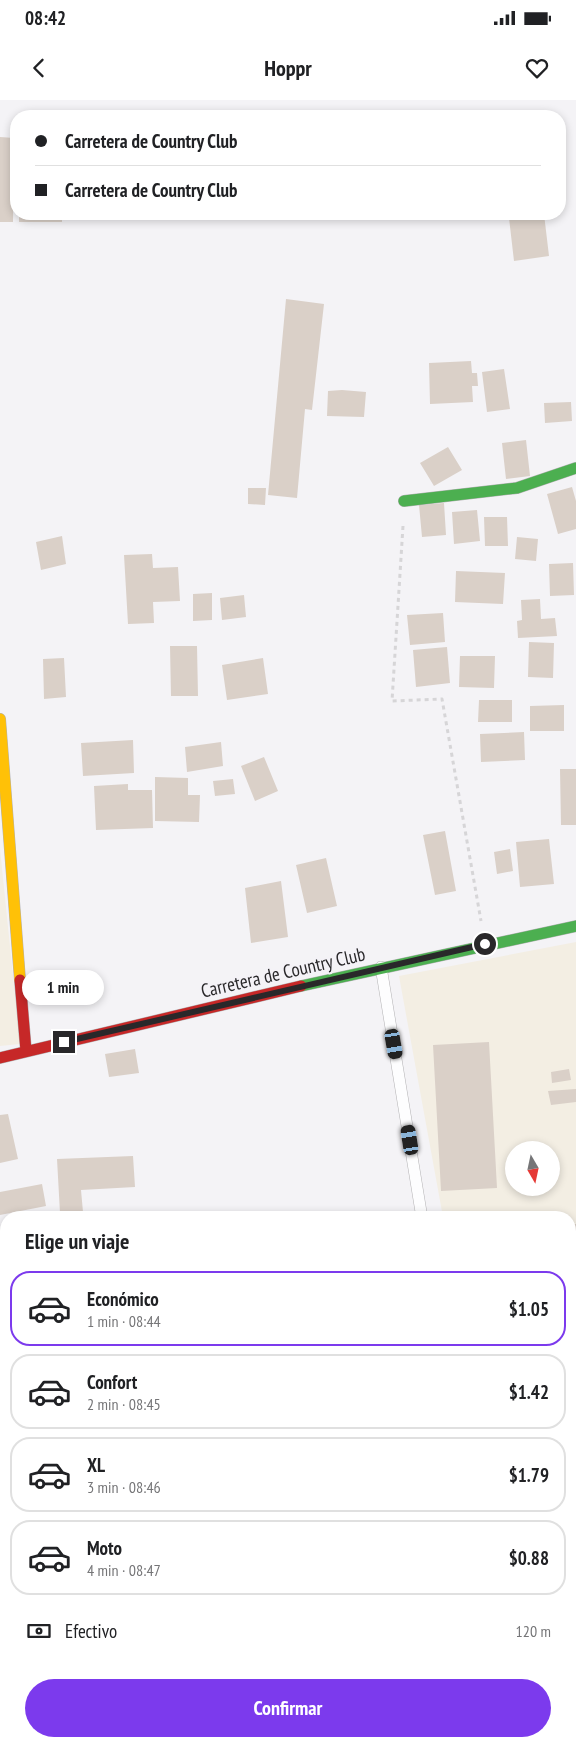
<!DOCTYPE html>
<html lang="es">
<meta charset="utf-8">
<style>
body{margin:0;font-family:"PT Sans Narrow",sans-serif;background:#f2f2f2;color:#202124;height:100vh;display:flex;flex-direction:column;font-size:19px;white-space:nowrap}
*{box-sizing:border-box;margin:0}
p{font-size:16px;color:#757577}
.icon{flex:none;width:28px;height:28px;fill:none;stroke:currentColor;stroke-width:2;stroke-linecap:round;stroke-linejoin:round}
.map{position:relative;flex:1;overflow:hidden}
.sheet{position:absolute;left:0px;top:1111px;width:576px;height:536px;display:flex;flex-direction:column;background:#fff;border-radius:20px 20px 0 0;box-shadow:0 2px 8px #0003}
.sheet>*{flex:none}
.guide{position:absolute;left:10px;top:10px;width:556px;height:110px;border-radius:20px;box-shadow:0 2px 8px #0003;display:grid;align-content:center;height:110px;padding:0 25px;background:#fff}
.needle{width:32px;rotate:171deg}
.controls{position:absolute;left:505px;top:1041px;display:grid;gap:10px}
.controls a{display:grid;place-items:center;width:55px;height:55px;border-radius:50%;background:#fff;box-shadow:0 2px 8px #0003;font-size:25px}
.end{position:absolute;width:22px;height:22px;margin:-11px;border:6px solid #29282a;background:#fff;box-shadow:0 0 0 2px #fff}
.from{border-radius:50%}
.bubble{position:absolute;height:35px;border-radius:18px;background:#fff;box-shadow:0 2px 8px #0003;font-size:16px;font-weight:700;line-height:35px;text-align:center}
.car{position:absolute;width:15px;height:30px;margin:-15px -8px;border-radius:6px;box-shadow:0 0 4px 1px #0007;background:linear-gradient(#222 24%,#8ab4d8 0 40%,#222 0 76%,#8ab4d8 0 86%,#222 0)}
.guide b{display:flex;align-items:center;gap:18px;height:48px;font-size:19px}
.guide b+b{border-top:1px solid #e0e0e0}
.guide i{width:12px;height:12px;background:#202124}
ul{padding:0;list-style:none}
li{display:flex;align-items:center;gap:15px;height:75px;margin:0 10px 8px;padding:0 15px;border:2px solid #e0e0e0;border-radius:20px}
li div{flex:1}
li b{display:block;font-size:19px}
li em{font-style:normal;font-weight:700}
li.active{border-color:#7c3aed}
li>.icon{width:45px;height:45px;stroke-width:1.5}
h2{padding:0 25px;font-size:22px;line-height:60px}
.pay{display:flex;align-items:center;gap:12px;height:55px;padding:0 25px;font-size:19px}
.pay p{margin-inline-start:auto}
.cta{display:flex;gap:10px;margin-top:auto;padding:10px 25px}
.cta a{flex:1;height:58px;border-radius:30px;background:#7c3aed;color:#fff;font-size:20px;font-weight:700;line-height:58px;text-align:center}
.status{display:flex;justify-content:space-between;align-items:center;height:35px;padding:0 25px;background:#fff;direction:ltr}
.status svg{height:14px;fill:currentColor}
header{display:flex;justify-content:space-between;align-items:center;height:65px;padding:0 25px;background:#fff;font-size:22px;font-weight:700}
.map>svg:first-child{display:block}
.industrial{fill:#f3eee3;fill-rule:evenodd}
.green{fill:#e9defa}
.building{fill:#dad0c8}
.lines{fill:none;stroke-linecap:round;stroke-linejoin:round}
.lane-casing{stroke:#b2b1b3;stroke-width:12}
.street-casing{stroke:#b2b1b3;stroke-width:24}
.fast-casing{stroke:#b2b1b3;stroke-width:12}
.slow-casing{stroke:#b2b1b3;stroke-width:12}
.jam-casing{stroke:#b2b1b3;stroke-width:12}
.path{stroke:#d6d5d7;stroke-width:3;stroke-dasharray:4 4;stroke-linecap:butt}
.lane{stroke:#fdfdfe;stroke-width:11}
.street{stroke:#fdfdfe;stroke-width:22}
.fast{stroke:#4caf50;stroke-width:11}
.slow{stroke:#ffc107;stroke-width:11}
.jam{stroke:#c62828;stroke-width:11}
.route{stroke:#29282a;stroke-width:6}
.labels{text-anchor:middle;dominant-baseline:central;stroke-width:4;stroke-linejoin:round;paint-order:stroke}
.street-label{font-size:19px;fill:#29282a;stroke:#f4f2f7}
</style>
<div class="status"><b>08:42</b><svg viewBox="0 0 49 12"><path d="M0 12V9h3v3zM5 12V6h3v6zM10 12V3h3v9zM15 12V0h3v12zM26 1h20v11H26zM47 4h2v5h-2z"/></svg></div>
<header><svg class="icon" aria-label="back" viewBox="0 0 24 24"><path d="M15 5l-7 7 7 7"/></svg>Hoppr<svg class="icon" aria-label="heart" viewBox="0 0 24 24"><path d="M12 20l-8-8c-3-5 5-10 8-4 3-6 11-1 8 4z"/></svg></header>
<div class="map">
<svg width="576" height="1647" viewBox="0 0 576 1647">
<rect width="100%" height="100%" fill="#f4f3f6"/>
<!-- industrial -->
<path class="industrial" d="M0 749 20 944 0 946Z
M576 842V1414H570V1118L443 1117 399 876ZM514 1050H551V1088H514Z"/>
<!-- green -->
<path class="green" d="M0 1595H6V1641H235L234 1647H0Z"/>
<!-- building -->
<path class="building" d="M0 37 14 38 13 122H0Z
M19 114H62V122H19Z
M544 114 549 156 514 161 509 118Z
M286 199 324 204 312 310 305 309 297 398 268 395Z
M471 261 472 273H477L478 286H472L473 302 430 304 429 263Z
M504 269 510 309 487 312 482 272Z
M342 290 366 292 364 317 327 316 328 291Z
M571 302 572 321 545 323 544 303Z
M526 340 530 376 506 379 502 343Z
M448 347 462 370 434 386 420 363Z
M572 387 576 401V429L558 434 547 394Z
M248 388H266L265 405 248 404Z
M444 403 446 435 422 437 419 405Z
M477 410 480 441 454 444 452 412Z
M484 417H507L508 446H485Z
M62 436 66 464 41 470 36 442Z
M517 437 538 439 536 461 515 459Z
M152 454 153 468 178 467 180 501 153 502 154 523 128 524 124 455Z
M573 463 574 495 550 496 549 464Z
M456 471 505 473 503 504 455 502Z
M212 493V520L193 521V494Z
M244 495 246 517 222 520 220 498Z
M540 499 541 519 555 518 557 536 518 538 517 521 522 520 521 500Z
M443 513 445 542 410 545 407 515Z
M529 542 554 543 553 578 528 577Z
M170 546H197L198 596H171Z
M447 547 450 583 416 587 413 550Z
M460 556H495L494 588 459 587Z
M64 558 66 597 44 599 43 559Z
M263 558 268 594 227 600 222 565Z
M479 600H512V622H478Z
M564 605V631H530V606Z
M524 632 525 660 481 662 480 634Z
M133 640 134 673 83 676 81 643Z
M221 642 223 666 187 672 185 647Z
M264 657 278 691 255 701 241 666Z
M560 669H576V725H561Z
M155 677 188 678V695H200L199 722 155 721Z
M233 679 235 694 215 696 213 681Z
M128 684V690H152L153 728 96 730 94 686Z
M445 731 456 791 435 795 423 735Z
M549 739 554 784 520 787 516 742Z
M510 749 513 771 497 774 494 752Z
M326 758 337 806 307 813 296 765Z
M281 781 288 837 251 843 245 788Z
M489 942 497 1088 441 1091 433 945Z
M135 949 139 973 109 977 105 954Z
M569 969 571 980 552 983 551 972Z
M576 989V1002L551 1005 548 991Z
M8 1014 18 1059 0 1063V1015Z
M133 1056 135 1087 81 1090 83 1112 60 1113 57 1059Z
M42 1084 46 1106 0 1115V1092Z
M570 1124H576V1149L570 1150Z
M4 1200 6 1222 0 1224V1201Z
M576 1208V1251H570V1209Z
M576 1330V1385H573L572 1372H570V1331Z
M572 1431H576V1463H573Z
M570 1535 576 1536V1590L570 1588Z"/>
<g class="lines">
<defs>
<path id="lane" d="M381 867 422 1118
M0 1168 4 1171"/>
<path id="street" d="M361 1641 364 1647"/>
<path id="fast" d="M404 401 517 388 576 368
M301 886 576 826"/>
<path id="slow" d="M0 619 20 880"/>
<path id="jam" d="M20 880 26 951
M0 958 301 886"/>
</defs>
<!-- lane casing -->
<use href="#lane" class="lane-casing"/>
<!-- street casing -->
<use href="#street" class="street-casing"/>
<!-- fast casing -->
<use href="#fast" class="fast-casing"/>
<!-- slow casing -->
<use href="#slow" class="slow-casing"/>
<!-- jam casing -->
<use href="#jam" class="jam-casing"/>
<!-- path -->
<path class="path" d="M403 426 392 601 442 599 481 821
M284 1647V1641"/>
<!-- lane -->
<use href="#lane" class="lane"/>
<!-- street -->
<use href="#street" class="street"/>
<!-- fast -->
<use href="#fast" class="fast"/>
<!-- slow -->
<use href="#slow" class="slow"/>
<!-- jam -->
<use href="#jam" class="jam"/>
</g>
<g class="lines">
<!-- route -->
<path class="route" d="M64 942 485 844"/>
</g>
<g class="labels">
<!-- street labels -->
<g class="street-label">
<text transform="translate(283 872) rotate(-13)">Carretera de Country Club</text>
</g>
</g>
</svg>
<div class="controls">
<a><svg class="needle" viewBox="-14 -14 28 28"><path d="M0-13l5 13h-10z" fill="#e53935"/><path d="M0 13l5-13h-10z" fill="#757577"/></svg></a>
</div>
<i class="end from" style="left:485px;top:844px"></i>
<i class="end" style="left:64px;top:942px"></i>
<div class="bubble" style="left:22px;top:870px;width:82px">1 min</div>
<i class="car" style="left:394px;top:944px;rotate:170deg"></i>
<i class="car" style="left:410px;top:1040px;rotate:351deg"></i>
<div class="guide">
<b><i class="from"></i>Carretera de Country Club</b>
<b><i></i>Carretera de Country Club</b>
</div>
<section class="sheet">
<h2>Elige un viaje</h2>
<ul>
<li class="active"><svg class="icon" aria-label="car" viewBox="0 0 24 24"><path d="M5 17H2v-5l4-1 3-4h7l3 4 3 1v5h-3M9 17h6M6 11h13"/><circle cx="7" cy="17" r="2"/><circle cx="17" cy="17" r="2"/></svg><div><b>Económico</b><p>1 min · 08:44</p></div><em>$1.05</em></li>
<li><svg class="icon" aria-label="car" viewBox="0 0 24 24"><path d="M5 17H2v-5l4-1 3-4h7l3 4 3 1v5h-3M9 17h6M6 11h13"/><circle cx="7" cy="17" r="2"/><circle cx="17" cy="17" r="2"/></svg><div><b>Confort</b><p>2 min · 08:45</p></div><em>$1.42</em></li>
<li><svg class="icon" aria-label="car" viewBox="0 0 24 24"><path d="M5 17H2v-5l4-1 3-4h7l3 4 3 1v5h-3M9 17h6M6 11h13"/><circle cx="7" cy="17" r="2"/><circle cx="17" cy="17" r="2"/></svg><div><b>XL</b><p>3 min · 08:46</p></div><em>$1.79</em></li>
<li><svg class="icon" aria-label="car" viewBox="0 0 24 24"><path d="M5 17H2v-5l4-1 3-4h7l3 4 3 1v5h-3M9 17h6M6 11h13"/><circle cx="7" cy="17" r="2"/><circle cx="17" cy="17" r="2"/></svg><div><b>Moto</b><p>4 min · 08:47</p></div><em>$0.88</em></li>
</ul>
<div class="pay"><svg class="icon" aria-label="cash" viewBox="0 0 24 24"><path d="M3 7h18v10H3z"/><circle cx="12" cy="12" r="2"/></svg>Efectivo<p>120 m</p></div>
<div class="cta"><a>Confirmar</a></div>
</section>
</div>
